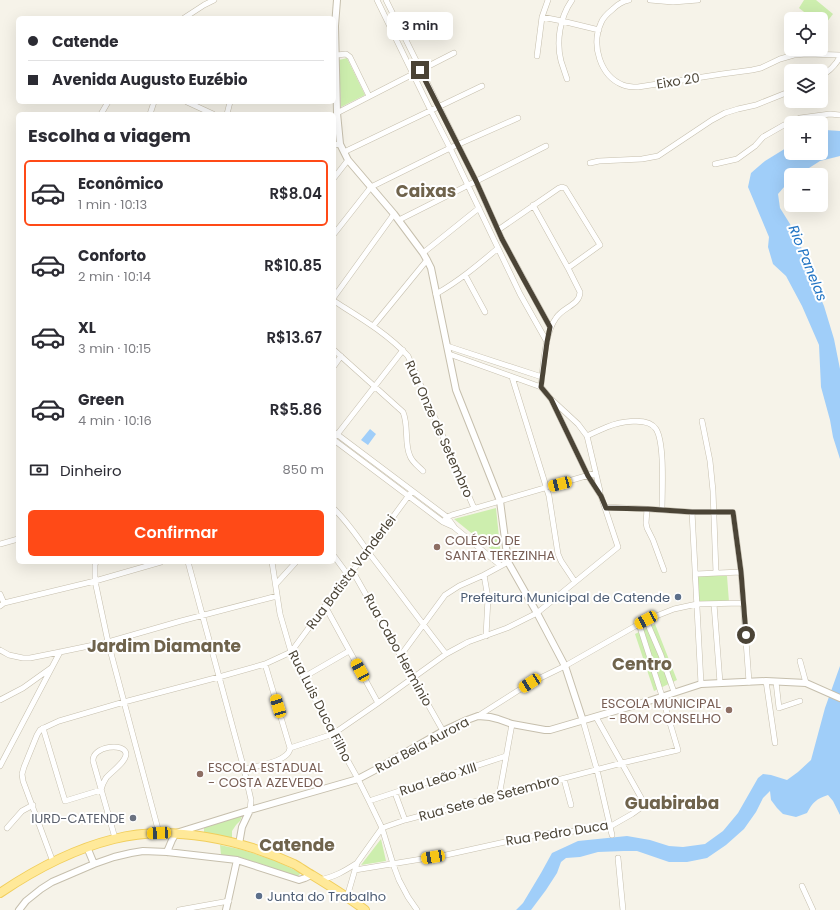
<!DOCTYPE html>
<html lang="pt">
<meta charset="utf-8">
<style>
body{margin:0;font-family:Poppins,sans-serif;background:#f2f2f3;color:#2b2b33;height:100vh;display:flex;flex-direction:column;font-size:15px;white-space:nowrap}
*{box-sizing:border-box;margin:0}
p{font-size:13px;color:#7c7c81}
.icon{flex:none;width:22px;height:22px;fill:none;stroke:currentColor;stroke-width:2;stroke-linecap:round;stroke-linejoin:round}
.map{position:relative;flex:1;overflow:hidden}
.side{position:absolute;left:16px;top:112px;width:320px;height:452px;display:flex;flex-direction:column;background:#fff;border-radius:6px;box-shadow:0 4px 16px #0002}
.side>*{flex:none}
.hud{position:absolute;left:16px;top:16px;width:320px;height:88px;border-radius:6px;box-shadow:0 4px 16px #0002;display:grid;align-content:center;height:88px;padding:0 12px;background:#fff}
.tools{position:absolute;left:784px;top:12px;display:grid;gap:8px}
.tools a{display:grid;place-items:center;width:44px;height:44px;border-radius:6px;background:#fff;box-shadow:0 4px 16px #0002;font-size:20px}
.end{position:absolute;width:18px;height:18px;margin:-9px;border:5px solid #4b4436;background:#fff;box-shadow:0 0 0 2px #fff}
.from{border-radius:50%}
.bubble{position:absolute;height:28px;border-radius:6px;background:#fff;box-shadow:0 4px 16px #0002;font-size:13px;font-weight:600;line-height:28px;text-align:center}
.car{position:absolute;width:12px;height:24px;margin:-12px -6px;border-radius:5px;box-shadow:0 0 3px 1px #0007;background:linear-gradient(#f5c518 24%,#345 0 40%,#f5c518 0 76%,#345 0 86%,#f5c518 0)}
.hud b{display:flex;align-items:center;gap:14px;height:38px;font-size:15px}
.hud b+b{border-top:1px solid #e1e1e2}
.hud i{width:10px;height:10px;background:#2b2b33}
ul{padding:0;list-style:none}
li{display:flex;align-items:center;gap:12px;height:66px;margin:0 8px 6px;padding:0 4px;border:2px solid transparent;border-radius:6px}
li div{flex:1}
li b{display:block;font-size:15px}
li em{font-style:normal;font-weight:600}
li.current{border-color:#ff4a17}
li>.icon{width:36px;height:36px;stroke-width:1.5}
h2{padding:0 12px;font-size:18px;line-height:48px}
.pay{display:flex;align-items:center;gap:10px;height:44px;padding:0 12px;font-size:15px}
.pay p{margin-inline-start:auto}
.action{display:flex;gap:8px;margin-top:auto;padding:8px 12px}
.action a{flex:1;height:46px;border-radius:6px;background:#ff4a17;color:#fff;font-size:16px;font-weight:600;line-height:46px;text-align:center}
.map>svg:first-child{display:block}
.green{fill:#cdeeae}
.water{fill:#a0cef9}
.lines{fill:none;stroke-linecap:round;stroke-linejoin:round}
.minor-casing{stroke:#c6bfad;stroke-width:6}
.tertiary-casing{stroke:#c6bfad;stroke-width:8}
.primary-casing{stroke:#f1ce5c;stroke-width:10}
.minor{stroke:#fff;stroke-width:5}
.tertiary{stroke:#fff;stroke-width:6}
.primary{stroke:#ffe999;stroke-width:8}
.route{stroke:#4b4436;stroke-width:5}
.education-dot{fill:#8d6e63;stroke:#fff;stroke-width:1.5}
.service-dot{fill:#5c6f8a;stroke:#fff;stroke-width:1.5}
.worship-dot{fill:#6b7280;stroke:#fff;stroke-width:1.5}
.labels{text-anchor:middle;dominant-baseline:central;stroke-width:4;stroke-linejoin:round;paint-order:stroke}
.street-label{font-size:13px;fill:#4b4436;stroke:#fff}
.education-label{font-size:13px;fill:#785e54;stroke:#fff;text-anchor:start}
.service-label{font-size:13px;fill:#4e5e75;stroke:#fff;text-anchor:end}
.worship-label{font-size:13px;fill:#5b616d;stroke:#fff;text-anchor:end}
.water-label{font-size:14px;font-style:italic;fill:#2275c4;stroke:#fff}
.district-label{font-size:17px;font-weight:bold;fill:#6f634c;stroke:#fff}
</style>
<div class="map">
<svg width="840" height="910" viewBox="0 0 840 910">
<rect width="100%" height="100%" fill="#f6f3e9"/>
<!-- green -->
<path class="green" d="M804 0H816L833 14 823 27 821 25V19H813L799 8Z
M347 58 365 95 341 107 339 60Z
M496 508 501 557 454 519Z
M697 576H727L729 602 699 603Z
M655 624 677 680 654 691 635 634Z
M243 814 240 821 236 825 232 831V841L204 835V826Z
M381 839 386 861 361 865Z
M220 845 243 850 276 861 301 873 297 877 267 866 242 858 221 855Z"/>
<!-- water -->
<path class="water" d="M825 130 840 131V156L820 161 798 175H791V179L778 194 780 208 790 224 804 253 814 268V283L824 306 834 339 840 369V459L833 437 830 420 821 387 819 345 802 306 786 276 773 264 768 247 769 237 748 187 751 173 765 161 791 145V153H821V132Z
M370 429 376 434 368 445 361 440Z
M840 666V815L833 801 828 795C816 799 813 802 807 813L796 817 783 814 777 808 771 800 770 791 763 798 756 812 744 829 726 845 707 858 687 862H669L637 851H624L598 852 580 857 566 858 561 862 557 873 546 890 531 910H516L523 903 541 873 552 853 578 841 627 836 650 840 669 846 683 847 705 844 723 831 738 813 758 778 763 774 771 775 787 780 798 772 811 760 825 708Z"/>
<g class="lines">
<defs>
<path id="minor" d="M377 0 431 111 450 148 520 294 547 342
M386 0 476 181 502 239 550 327
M629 0C623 1 617 5 613 9 608 13 603 17 601 23 591 45 600 76 623 85 628 87 633 87 638 87L722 74 752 70 761 68 780 59 794 55 807 54 840 55
M650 0 673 2 698 0
M542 17 562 21 599 30
M184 18 204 5 214 0
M395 36 440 16
M337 55 346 54 350 57 369 96
M537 56 542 17 548 0
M821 76C830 71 835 66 840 57
M567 79C565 73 563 67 561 61 556 41 560 17 572 0
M187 102 213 114
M337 113 454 53
M101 114 108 102
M150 114 154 102
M227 114 230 102
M334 145 340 144
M344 152 482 86
M590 163 599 161 642 159 658 156 712 120 725 113 738 109 756 105 791 91
M715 164 737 159 755 146 763 137 784 125 800 118 830 114 840 115
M334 178 348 160
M533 205 568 268 580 292C580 305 563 307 556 318 545 332 543 368 541 387
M399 220 546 146
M498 230 559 188 562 187 565 188 600 245 568 268
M334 234 371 187 450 148 518 118
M423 253 479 208
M465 275 485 312
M436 294C459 281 478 265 497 249
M334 297 394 214
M334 301C359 317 387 333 408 356L474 508
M373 326 427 260
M447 346 542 377
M334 350 403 412C409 426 404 444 410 456 412 462 418 466 423 471
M449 354 541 387 551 399 578 424 587 436 600 491
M334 366 341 356
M512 377 549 496 558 554 561 561 575 582
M702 421 710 461 713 491 716 573
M334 432 447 517 455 528 500 565
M336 436 403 350
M587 436C593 433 600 430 607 427 619 422 648 416 656 429 665 443 662 492 662 510
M334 440 443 522 454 527
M605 507 647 509 692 512H733L741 572 749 682
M334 509C349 523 360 541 372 557 397 589 421 622 446 654
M647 509 646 523 647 528 653 540 664 570
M692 512 701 684
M443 522 447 517 452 515 596 473
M0 544 18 539
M334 556 348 575
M96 562 95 565V581L108 642 159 833
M188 562 244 769 251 800 250 810
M272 562 280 614 291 652 333 734 358 779 369 801 382 828 393 864 399 880 408 897 417 910
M352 570 443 731
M696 574 741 572
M484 575 488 598 486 636
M276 584 296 562
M0 594 4 603
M714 604 720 683
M0 606 4 603 95 581 161 562
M325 606 378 703
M646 620 661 655 674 692
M0 650 9 655 23 658H30L60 652 108 642 181 621 277 596
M401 655 445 595 459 586 484 575 508 562
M800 661 806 683
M265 664 290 748
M304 677 349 651
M766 681 775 743
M776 682 779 708 800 701
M0 700 23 688 51 668
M478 716 530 683 565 666 646 620 674 609 697 604 743 603
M583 721 597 770 612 835
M43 728 65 801 101 790
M290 748 333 734 378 703 446 654 459 647 468 642 507 628 537 613 618 547 601 496 588 476 551 399
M0 766 60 652
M244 769C256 766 289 762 290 748
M564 779 571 805
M101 790C102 786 104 781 106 778 111 772 126 762 126 754 125 742 92 746 93 761L115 838
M395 793 405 820
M499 796 512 724
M369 801 506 756
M7 828 22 811 33 805
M382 828 405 820 622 763 678 750 662 696 639 624
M618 858 623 910
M53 862 23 781 22 774 24 767 37 735 40 730 46 727 59 721 124 702 219 677 265 664 291 652 325 606 368 551 412 491
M355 870 446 855 541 834 587 830 611 826 632 814 639 809 644 803 596 717
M320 880C336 876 343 872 357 863
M802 886 813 910
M347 897 357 863 382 828
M179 910 229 901"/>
<path id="tertiary" d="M337 0 335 26 337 113 340 144 348 160 394 214 423 253 427 260 431 268 456 390 500 501 508 562 537 613 565 666 583 721
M239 844 242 827 250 810
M87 847 94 864
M167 852 172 840 176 833 250 810 358 779 375 770 443 731 467 720 478 716 490 717 498 719 512 724 545 730H550L649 701 701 684 766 681 806 683 840 698
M19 910 26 901 41 889 52 882 94 864 114 857 131 853 143 851 167 852 237 860 299 880 305 878 311 875
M226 910 237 860"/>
<path id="primary" d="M0 893C34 870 74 849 114 839 171 824 242 840 294 864 300 867 306 872 312 875 330 886 348 897 365 910"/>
</defs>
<!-- minor casing -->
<use href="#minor" class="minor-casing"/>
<!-- tertiary casing -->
<use href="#tertiary" class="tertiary-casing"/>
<!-- primary casing -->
<use href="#primary" class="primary-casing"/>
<!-- minor -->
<use href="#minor" class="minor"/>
<!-- tertiary -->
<use href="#tertiary" class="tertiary"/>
<!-- primary -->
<use href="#primary" class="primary"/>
</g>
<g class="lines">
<!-- route -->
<path class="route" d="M420 70 476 181 502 239 523 278 550 327 547 342 541 387 551 399 588 476 601 496 606 508 648 509 692 512H733L741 572 746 635"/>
</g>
<!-- markers -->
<g class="education-dot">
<circle cx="437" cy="547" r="4"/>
<circle cx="729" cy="710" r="4"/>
<circle cx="200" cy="774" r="4"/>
</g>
<g class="service-dot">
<circle cx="678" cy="597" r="4"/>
<circle cx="259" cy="896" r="4"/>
</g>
<circle class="worship-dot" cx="133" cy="818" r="4"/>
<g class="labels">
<!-- street labels -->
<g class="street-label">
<text transform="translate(678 81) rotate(-9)">Eixo 20</text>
<text transform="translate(439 429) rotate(66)">Rua Onze de Setembro</text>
<text transform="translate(351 572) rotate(-53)">Rua Batista Vanderlei</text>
<text transform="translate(398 650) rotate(61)">Rua Cabo Herminio</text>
<text transform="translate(320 706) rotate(63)">Rua Luis Duca Filho</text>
<text transform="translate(422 745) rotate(-28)">Rua Bela Aurora</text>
<text transform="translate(438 779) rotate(-18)">Rua Leão XIII</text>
<text transform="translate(489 798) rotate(-15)">Rua Sete de Setembro</text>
<text transform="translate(557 833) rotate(-9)">Rua Pedro Duca</text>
</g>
<!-- education labels -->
<g class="education-label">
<text x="445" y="540">COLÉGIO DE<tspan x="445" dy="15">SANTA TEREZINHA</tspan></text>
<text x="721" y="703" text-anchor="end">ESCOLA MUNICIPAL<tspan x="721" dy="15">- BOM CONSELHO</tspan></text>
<text x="208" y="767">ESCOLA ESTADUAL<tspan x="208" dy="15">- COSTA AZEVEDO</tspan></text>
</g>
<!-- service labels -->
<g class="service-label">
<text x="670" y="597">Prefeitura Municipal de Catende</text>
<text x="267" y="896" text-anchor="start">Junta do Trabalho</text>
</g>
<!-- worship labels -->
<g class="worship-label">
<text x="125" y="818">IURD-CATENDE</text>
</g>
<!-- water labels -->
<g class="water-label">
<text transform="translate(808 263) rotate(68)">Rio Panelas</text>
</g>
<!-- district labels -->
<g class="district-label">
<text x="426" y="191">Caixas</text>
<text x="164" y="646">Jardim Diamante</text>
<text x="642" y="664">Centro</text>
<text x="672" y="803">Guabiraba</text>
<text x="297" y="845">Catende</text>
</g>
</g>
</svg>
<div class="tools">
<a><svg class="icon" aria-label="locate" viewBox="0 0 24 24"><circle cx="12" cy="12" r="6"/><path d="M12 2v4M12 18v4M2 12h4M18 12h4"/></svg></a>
<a><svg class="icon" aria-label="layers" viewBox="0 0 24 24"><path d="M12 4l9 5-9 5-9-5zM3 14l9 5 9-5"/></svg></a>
<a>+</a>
<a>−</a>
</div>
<i class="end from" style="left:746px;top:635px"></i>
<i class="end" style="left:420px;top:70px"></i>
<div class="bubble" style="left:387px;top:12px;width:66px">3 min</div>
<i class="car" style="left:560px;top:484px;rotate:255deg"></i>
<i class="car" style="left:646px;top:620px;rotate:242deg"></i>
<i class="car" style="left:360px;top:670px;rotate:331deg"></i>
<i class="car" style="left:530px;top:683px;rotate:237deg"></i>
<i class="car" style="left:278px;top:706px;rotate:343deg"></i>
<i class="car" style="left:159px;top:833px;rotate:267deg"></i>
<i class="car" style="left:433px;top:857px;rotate:260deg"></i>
<div class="hud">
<b><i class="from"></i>Catende</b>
<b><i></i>Avenida Augusto Euzébio</b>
</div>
<section class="side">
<h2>Escolha a viagem</h2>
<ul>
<li class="current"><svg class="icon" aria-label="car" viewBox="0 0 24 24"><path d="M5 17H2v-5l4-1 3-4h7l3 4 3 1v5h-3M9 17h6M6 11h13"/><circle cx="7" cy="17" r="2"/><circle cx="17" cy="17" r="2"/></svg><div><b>Econômico</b><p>1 min · 10:13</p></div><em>R$8.04</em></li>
<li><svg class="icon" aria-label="car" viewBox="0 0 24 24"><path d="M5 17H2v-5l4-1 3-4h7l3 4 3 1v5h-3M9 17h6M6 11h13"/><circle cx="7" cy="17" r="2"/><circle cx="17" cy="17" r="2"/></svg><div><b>Conforto</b><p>2 min · 10:14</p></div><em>R$10.85</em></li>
<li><svg class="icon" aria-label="car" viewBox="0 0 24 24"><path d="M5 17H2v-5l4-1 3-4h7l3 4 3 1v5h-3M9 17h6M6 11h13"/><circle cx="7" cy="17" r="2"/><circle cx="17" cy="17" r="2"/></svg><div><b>XL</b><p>3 min · 10:15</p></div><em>R$13.67</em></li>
<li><svg class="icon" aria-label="car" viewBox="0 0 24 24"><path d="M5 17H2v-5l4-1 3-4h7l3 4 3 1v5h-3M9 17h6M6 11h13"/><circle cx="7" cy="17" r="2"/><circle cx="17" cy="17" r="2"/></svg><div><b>Green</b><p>4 min · 10:16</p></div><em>R$5.86</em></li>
</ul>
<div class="pay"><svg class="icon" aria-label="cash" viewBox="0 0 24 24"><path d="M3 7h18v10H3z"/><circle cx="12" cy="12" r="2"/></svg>Dinheiro<p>850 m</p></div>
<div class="action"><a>Confirmar</a></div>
</section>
</div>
